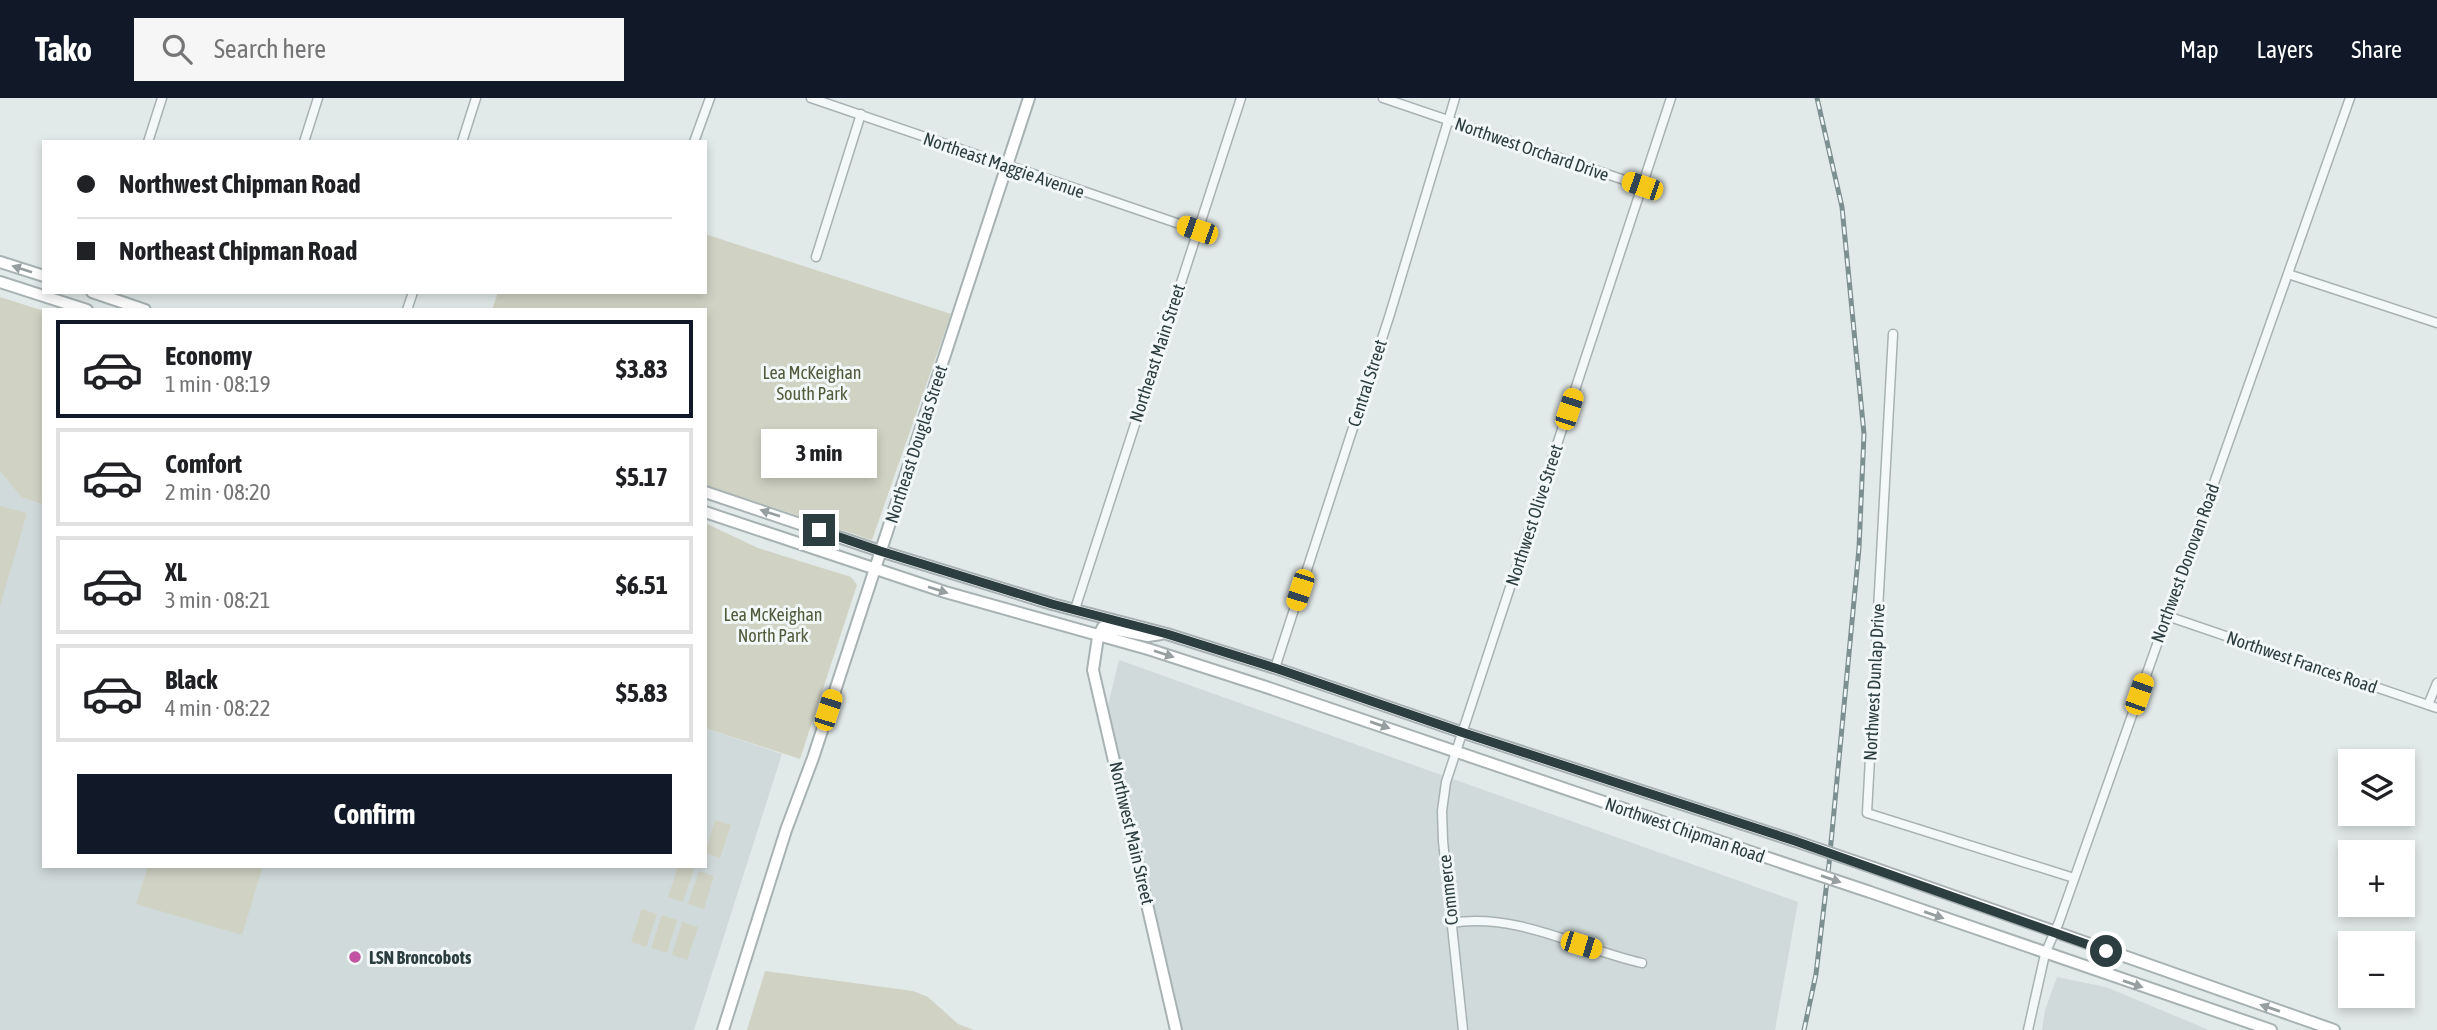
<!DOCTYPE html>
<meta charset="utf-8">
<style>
body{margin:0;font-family:"Asap Condensed",sans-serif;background:#f6f6f6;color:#202124;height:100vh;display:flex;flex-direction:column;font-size:26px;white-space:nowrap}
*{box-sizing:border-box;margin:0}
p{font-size:23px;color:#757577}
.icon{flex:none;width:38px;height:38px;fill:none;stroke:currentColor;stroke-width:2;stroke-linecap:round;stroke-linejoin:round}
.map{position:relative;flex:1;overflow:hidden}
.side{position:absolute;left:42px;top:210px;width:665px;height:560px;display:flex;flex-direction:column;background:#fff;border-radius:0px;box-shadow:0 4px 10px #0003}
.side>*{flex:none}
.hud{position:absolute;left:42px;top:42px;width:665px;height:154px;border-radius:0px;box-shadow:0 4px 10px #0003;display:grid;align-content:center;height:154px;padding:0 35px;background:#fff}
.tools{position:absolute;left:2338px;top:651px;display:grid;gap:14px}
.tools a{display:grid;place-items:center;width:77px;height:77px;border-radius:0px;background:#fff;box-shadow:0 4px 10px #0003;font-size:35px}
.end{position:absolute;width:32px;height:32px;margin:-16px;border:9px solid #2c3e40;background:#fff;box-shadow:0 0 0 4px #fff}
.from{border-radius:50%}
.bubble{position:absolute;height:49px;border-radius:0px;background:#fff;box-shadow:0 4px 10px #0003;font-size:23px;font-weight:700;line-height:49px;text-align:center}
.car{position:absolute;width:21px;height:42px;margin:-21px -10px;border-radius:9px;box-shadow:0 0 5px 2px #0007;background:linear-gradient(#f5c518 24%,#345 0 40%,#f5c518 0 76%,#345 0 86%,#f5c518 0)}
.hud b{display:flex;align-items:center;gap:24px;height:66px;font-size:26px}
.hud b+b{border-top:2px solid #e0e0e0}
.hud i{width:18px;height:18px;background:#202124}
ul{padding:12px 0 0;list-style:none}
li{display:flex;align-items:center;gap:21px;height:98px;margin:0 14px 10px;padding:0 21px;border:4px solid #e0e0e0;border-radius:0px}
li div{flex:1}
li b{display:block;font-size:26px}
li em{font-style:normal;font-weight:700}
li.active{border-color:#111827}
li>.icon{width:63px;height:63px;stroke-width:1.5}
.primary-button{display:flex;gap:14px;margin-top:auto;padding:14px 35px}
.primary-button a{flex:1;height:80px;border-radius:0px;background:#111827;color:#fff;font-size:28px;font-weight:700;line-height:80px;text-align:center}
header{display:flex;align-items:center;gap:42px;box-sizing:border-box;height:98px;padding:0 35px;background:#111827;color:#fff}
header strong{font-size:33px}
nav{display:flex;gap:38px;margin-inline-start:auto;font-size:24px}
.search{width:490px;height:63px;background:#f6f6f6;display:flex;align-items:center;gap:18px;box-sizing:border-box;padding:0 24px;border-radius:0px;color:#757577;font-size:26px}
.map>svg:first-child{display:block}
.built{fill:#d1dadb}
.green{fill:#d0d2c4}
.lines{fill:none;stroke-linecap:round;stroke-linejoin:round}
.street-casing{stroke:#a8b2b3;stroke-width:11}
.secondary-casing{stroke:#a8b2b3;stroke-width:14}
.street{stroke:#f5f8f8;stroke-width:8}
.secondary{stroke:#fff;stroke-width:10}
.rail-casing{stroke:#7d9091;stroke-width:5}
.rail{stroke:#f2f7f7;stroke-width:2.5;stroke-dasharray:8;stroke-linecap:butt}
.secondary-bridge-casing{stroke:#a8b2b3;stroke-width:14;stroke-linecap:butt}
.secondary-bridge{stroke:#fff;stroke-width:10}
.oneway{fill:#969ea0}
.route{stroke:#2c3e40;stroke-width:9}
.poi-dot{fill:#c155a3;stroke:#f2f7f7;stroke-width:2.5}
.labels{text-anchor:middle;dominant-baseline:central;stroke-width:6;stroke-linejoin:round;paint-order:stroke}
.street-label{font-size:18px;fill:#2c3e40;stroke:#f2f7f7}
.park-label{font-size:18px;fill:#535a3b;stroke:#f2f7f7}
.poi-label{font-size:18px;font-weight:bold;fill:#2c3e40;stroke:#f2f7f7;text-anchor:start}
</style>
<header>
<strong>Tako</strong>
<div class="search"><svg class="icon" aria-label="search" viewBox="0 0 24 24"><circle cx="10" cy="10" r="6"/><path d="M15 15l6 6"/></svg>Search here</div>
<nav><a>Map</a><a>Layers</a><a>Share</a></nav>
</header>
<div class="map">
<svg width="2437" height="932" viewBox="0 0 2437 932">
<rect width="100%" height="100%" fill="#e2e9e9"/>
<!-- built -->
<path class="built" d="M0 373 21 399 44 407V768H705V630L782 656 694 932H0Z
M1119 562 1798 804 1775 932H1177L1105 620Z
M2057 879 2106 889 2209 932H2042L2045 912Z"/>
<!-- green -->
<path class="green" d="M705 136 951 216 872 442 705 387V212H492L498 194H705Z
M0 199 44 213V407L21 399 0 373Z
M0 408 27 415 0 508Z
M705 425 758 450 851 479 857 487 800 661 705 630Z
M715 722 731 727 720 760 705 755Z
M148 768H263L242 837 136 806Z
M678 768 694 771 683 804 668 799Z
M699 773 714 778 704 811 688 806Z
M642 811 657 816 646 849 631 844Z
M662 817 677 822 667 855 651 850Z
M682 824 698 829 687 862 672 857Z
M765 873 913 893 928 899 958 926 974 932H747Z"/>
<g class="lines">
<defs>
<path id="street" d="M811 0 1197 132
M1383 0 1642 88
M148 44 162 0
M304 44 318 0
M462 44 476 0
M694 44 710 0
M816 159 861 16
M2288 176 2437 225
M407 212 413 194
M1893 236 1867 715 2074 780
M1075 511 1241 0
M2167 518 2437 610
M1275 570 1390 216 1455 0
M2428 607 2437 585
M1451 825C1518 814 1579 851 1642 865
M1463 932 1443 743 1442 713 1446 684 1671 0
M2028 932 2045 856 2059 824 2350 0"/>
<path id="secondary" d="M0 164 44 178
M0 184 87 212
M92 194 145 212
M705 394 880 453 1052 506 1167 536 1275 570 1461 634 1795 743
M705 414 945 494 1148 551 1266 589 1792 768
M1161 536 1148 538 1103 529 1098 539 1093 572 1176 932
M1874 770 2334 932
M1870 794 2271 932
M723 932 786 732 813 660 1029 0"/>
</defs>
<!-- street casing -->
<use href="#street" class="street-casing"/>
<!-- secondary casing -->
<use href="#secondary" class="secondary-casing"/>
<!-- street -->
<use href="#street" class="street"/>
<!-- secondary -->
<use href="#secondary" class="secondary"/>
<defs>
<path id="rail" d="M1804 932 1816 876 1829 766 1859 450 1864 336 1842 109 1817 0"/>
</defs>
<!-- rail casing -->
<use href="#rail" class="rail-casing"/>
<!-- rail -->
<use href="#rail" class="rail"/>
<defs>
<path id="secondary-bridge" d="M1795 743 1874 770
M1792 768 1870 794"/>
</defs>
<!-- secondary-bridge casing -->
<use href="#secondary-bridge" class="secondary-bridge-casing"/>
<!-- secondary-bridge -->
<use href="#secondary-bridge" class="secondary-bridge"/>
</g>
<!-- one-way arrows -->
<defs><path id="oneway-solid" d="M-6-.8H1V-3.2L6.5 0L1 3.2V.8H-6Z" transform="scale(1.75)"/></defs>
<g class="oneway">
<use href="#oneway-solid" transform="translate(22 171) rotate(-162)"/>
<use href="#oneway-solid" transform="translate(770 415) rotate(-162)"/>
<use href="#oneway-solid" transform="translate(938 492) rotate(18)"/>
<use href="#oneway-solid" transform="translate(1164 556) rotate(18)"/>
<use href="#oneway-solid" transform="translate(1380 627) rotate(19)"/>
<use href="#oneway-solid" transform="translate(1831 781) rotate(19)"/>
<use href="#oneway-solid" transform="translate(1934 817) rotate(19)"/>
<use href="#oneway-solid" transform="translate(2133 886) rotate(19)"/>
<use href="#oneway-solid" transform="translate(2270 910) rotate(-161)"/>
</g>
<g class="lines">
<!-- route -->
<path class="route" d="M819 432 880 453 1052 506 1167 536 1275 570 1461 634 1795 743 2106 853"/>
</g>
<!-- markers -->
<circle class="poi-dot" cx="355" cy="859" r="7"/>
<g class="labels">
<!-- street labels -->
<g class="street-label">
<text transform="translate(1532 51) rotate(19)">Northwest Orchard Drive</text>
<text transform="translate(1004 67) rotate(19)">Northeast Maggie Avenue</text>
<text transform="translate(1157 255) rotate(-72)">Northeast Main Street</text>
<text transform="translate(1367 285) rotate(-72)">Central Street</text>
<text transform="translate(916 346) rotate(-72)">Northeast Douglas Street</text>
<text transform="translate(1534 417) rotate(-72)">Northwest Olive Street</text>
<text transform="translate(2185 465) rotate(-70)">Northwest Donovan Road</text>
<text transform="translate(2302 564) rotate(19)">Northwest Frances Road</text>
<text transform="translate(1874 584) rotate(-87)">Northwest Dunlap Drive</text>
<text transform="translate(1685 732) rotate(19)">Northwest Chipman Road</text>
<text transform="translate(1132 735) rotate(77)">Northwest Main Street</text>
<text transform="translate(1448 792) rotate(-96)">Commerce</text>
</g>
<!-- park labels -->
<g class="park-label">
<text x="812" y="274">Lea McKeighan<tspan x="812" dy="21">South Park</tspan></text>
<text x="773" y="516">Lea McKeighan<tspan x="773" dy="21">North Park</tspan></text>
</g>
<!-- poi labels -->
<g class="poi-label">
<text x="369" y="859">LSN Broncobots</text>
</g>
</g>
</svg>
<div class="tools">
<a><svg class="icon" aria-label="layers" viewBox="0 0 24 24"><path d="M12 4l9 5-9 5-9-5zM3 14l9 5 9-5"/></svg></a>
<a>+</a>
<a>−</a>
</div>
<i class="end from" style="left:2106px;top:853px"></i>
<i class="end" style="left:819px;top:432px"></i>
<div class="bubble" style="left:761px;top:331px;width:116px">3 min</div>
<i class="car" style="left:1642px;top:88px;rotate:289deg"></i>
<i class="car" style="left:1197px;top:132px;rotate:289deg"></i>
<i class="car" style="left:1569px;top:311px;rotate:18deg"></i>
<i class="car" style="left:1300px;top:492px;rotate:198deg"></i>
<i class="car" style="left:2139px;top:596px;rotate:19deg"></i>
<i class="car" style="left:828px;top:612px;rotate:18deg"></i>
<i class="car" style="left:1581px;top:847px;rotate:107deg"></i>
<div class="hud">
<b><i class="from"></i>Northwest Chipman Road</b>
<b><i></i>Northeast Chipman Road</b>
</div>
<section class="side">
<ul>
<li class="active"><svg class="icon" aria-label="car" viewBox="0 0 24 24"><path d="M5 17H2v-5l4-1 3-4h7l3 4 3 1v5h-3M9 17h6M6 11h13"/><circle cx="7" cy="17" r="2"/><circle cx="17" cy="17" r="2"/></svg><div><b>Economy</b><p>1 min · 08:19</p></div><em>$3.83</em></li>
<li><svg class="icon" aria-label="car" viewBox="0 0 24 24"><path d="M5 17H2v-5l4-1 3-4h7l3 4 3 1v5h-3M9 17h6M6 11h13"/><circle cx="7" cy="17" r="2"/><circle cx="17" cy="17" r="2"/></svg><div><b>Comfort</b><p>2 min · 08:20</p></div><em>$5.17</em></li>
<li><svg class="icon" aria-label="car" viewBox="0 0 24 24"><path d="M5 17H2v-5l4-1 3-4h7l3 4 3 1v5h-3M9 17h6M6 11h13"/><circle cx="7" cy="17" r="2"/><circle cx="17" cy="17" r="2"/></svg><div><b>XL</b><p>3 min · 08:21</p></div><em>$6.51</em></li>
<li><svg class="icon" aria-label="car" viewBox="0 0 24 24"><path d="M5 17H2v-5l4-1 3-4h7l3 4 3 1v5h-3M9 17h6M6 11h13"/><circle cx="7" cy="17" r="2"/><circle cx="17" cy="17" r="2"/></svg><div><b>Black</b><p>4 min · 08:22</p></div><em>$5.83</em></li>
</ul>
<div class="primary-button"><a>Confirm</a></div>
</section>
</div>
